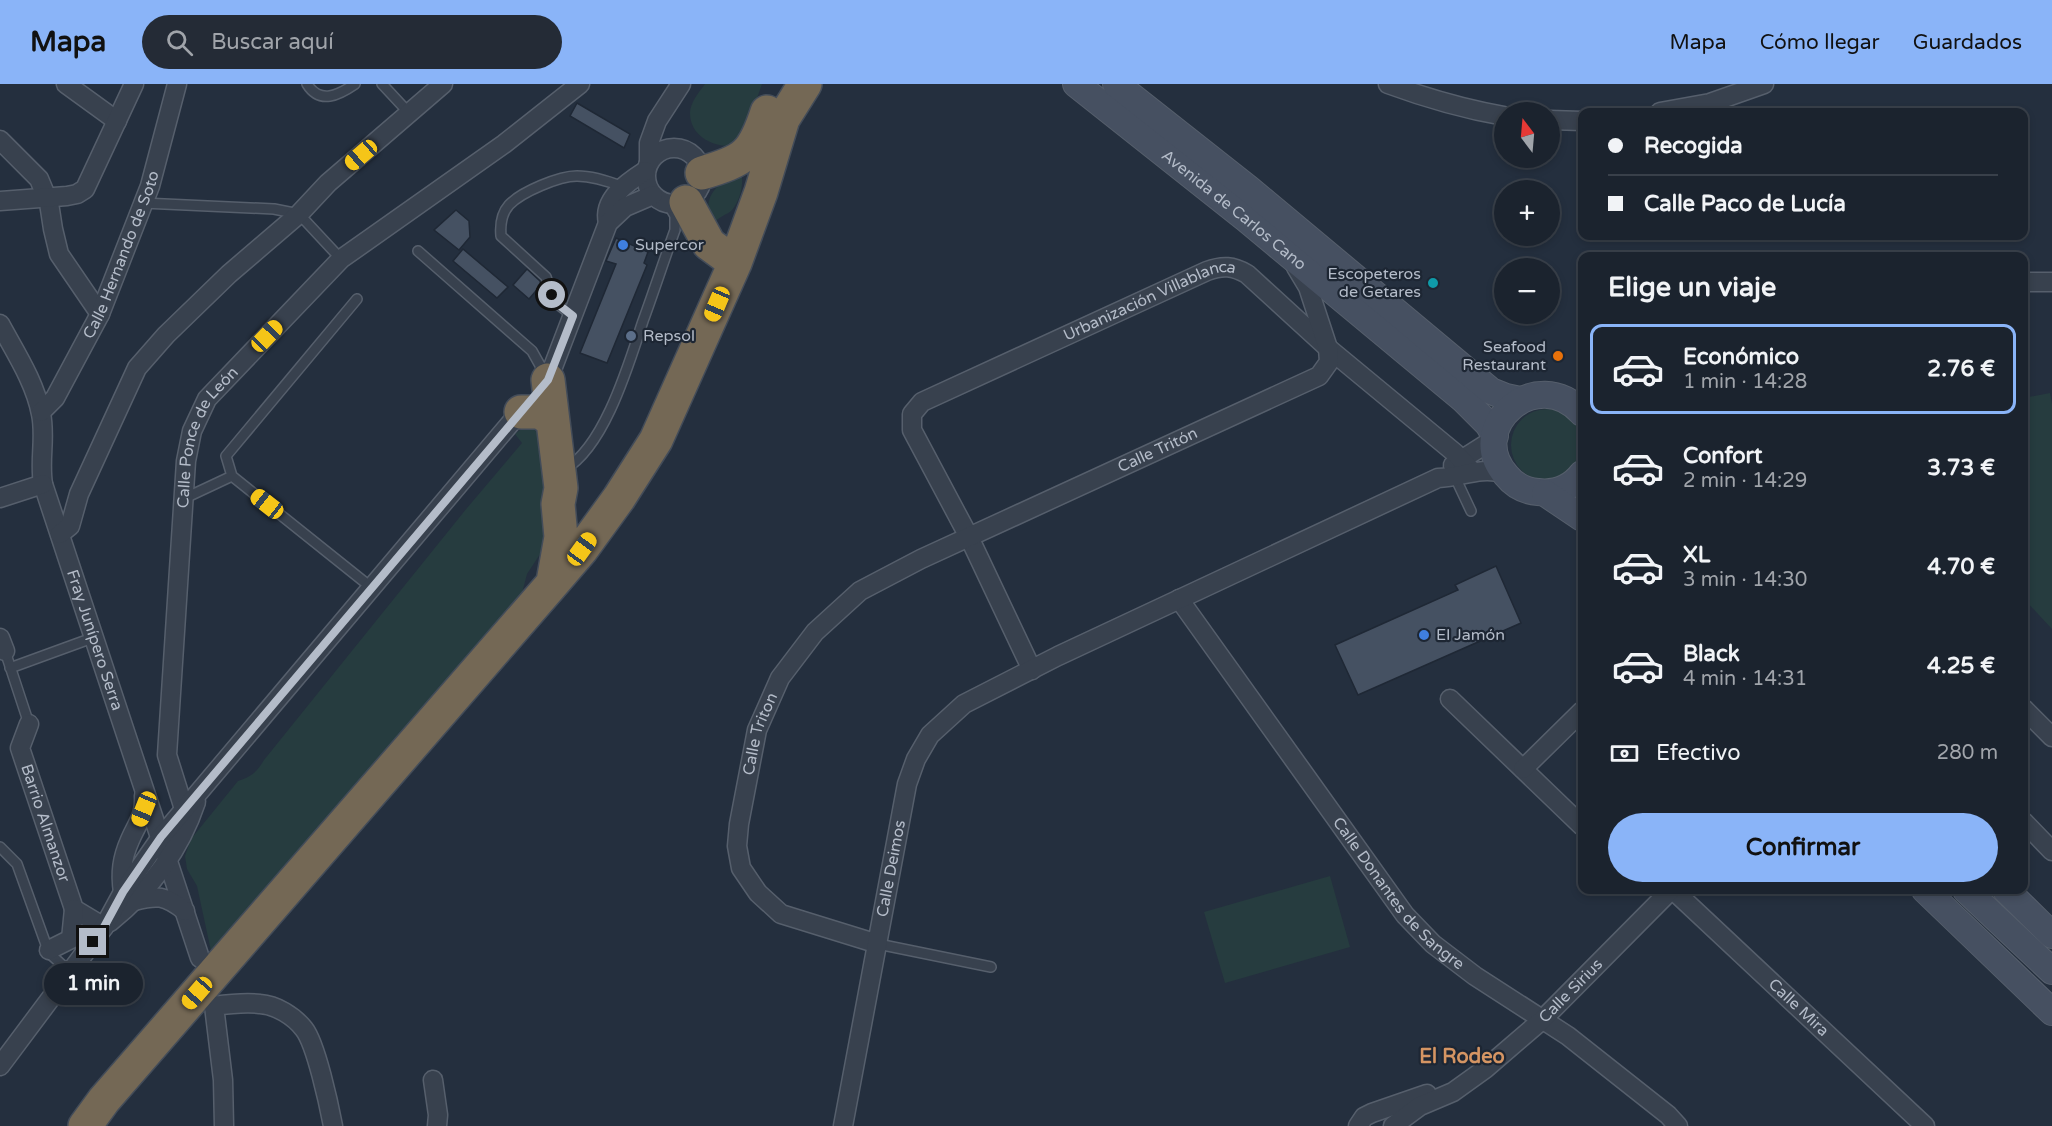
<!DOCTYPE html>
<html lang="es">
<meta charset="utf-8">
<style>
body{margin:0;font-family:"Varela Round",sans-serif;background:#242b36;color:#f1f3f6;height:100vh;display:flex;flex-direction:column;font-size:22px;white-space:nowrap}
*{box-sizing:border-box;margin:0}
p{font-size:20px;color:#a0a4aa}
.icon{flex:none;width:33px;height:33px;fill:none;stroke:currentColor;stroke-width:2;stroke-linecap:round;stroke-linejoin:round}
.map{position:relative;flex:1;overflow:hidden}
.panel{position:absolute;left:1578px;top:168px;width:450px;height:642px;display:flex;flex-direction:column;background:#1b232e;border-radius:12px;box-shadow:0 3px 9px #0003,0 0 0 2px #39404a}
.panel>*{flex:none}
.banner{position:absolute;left:1578px;top:24px;width:450px;height:132px;border-radius:12px;box-shadow:0 3px 9px #0003,0 0 0 2px #39404a;display:grid;align-content:center;height:132px;padding:0 30px;background:#1b232e}
.needle{width:39px;rotate:344deg}
.fabs{position:absolute;left:1494px;top:18px;display:grid;gap:12px}
.fabs a{display:grid;place-items:center;width:66px;height:66px;border-radius:50%;background:#1b232e;box-shadow:0 3px 9px #0003,0 0 0 2px #39404a;font-size:30px}
.end{position:absolute;width:27px;height:27px;margin:-14px;border:8px solid #b4bcc9;background:#111;box-shadow:0 0 0 3px #111}
.from{border-radius:50%}
.bubble{position:absolute;height:42px;border-radius:21px;background:#1b232e;box-shadow:0 3px 9px #0003,0 0 0 2px #39404a;font-size:20px;font-weight:700;line-height:42px;text-align:center}
.car{position:absolute;width:18px;height:36px;margin:-18px -9px;border-radius:8px;box-shadow:0 0 4px 2px #0007;background:linear-gradient(#f5c518 24%,#345 0 40%,#f5c518 0 76%,#345 0 86%,#f5c518 0)}
.banner b{display:flex;align-items:center;gap:21px;height:57px;font-size:22px}
.banner b+b{border-top:2px solid #39404a}
.banner i{width:15px;height:15px;background:#f1f3f6}
ul{padding:0;list-style:none}
li{display:flex;align-items:center;gap:18px;height:90px;margin:0 12px 9px;padding:0 18px;border:3px solid transparent;border-radius:12px}
li div{flex:1}
li b{display:block;font-size:22px}
li em{font-style:normal;font-weight:700}
li.selected{border-color:#8ab4f8}
li>.icon{width:54px;height:54px;stroke-width:1.5}
h2{padding:0 30px;font-size:27px;line-height:72px}
.pay{display:flex;align-items:center;gap:15px;height:66px;padding:0 30px;font-size:22px}
.pay p{margin-inline-start:auto}
.primary-button{display:flex;gap:12px;margin-top:auto;padding:12px 30px}
.primary-button a{flex:1;height:69px;border-radius:36px;background:#8ab4f8;color:#111;font-size:24px;font-weight:700;line-height:69px;text-align:center}
header{display:flex;align-items:center;gap:36px;box-sizing:border-box;height:84px;padding:0 30px;background:#8ab4f8;color:#111}
header strong{font-size:28px}
nav{display:flex;gap:33px;margin-inline-start:auto;font-size:21px}
.search{width:420px;height:54px;background:#242b36;display:flex;align-items:center;gap:15px;box-sizing:border-box;padding:0 21px;border-radius:33px;color:#a0a4aa;font-size:22px}
.map>svg:first-child{display:block}
.green{fill:#263c3f}
.building{fill:#455162;stroke:#1f2835;stroke-width:1.5}
.lines{fill:none;stroke-linecap:round;stroke-linejoin:round}
.lane-casing{stroke:#565f6c;stroke-width:12}
.street-casing{stroke:#565f6c;stroke-width:21}
.secondary-casing{stroke:#565f6c;stroke-width:28}
.highway-casing{stroke:#434c59;stroke-width:36}
.lane{stroke:#38414e;stroke-width:9}
.street{stroke:#38414e;stroke-width:18}
.secondary{stroke:#465061;stroke-width:26}
.highway{stroke:#746855;stroke-width:33}
.route{stroke:#b4bcc9;stroke-width:8}
.shop-dot{fill:#3f7fe0;stroke:#1d2633;stroke-width:2}
.culture-dot{fill:#0f9aa8;stroke:#1d2633;stroke-width:2}
.service-dot{fill:#5c6f8a;stroke:#1d2633;stroke-width:2}
.food-dot{fill:#e8710a;stroke:#1d2633;stroke-width:2}
.labels{text-anchor:middle;dominant-baseline:central;stroke-width:4.5;stroke-linejoin:round;paint-order:stroke}
.street-label{font-size:16px;fill:#b4bcc9;stroke:#1d2633}
.poi-label{font-size:16px;fill:#b4bcc9;stroke:#1d2633;text-anchor:start}
.quarter-label{font-size:20px;font-weight:bold;fill:#d59563;stroke:#1d2633}
</style>
<header>
<strong>Mapa</strong>
<div class="search"><svg class="icon" aria-label="search" viewBox="0 0 24 24"><circle cx="10" cy="10" r="6"/><path d="M15 15l6 6"/></svg>Buscar aquí</div>
<nav><a>Mapa</a><a>Cómo llegar</a><a>Guardados</a></nav>
</header>
<div class="map">
<svg width="2052" height="1042" viewBox="0 0 2052 1042">
<rect width="100%" height="100%" fill="#242f3e"/>
<!-- green -->
<path class="green" d="M705 0H762L745 49 729 62C711 62 690 51 690 29 690 19 699 8 705 0Z
M739 91 742 93C743 104 739 118 732 126 727 131 720 132 716 137 702 127 709 108 721 100 727 96 734 94 739 91Z
M2050 309 2052 320V545L2024 515V314Z
M1511 361a36 36 0 1 1 72 0a36 36 0 1 1-72 0Z
M524 343C535 343 538 348 541 358L552 452 527 490 522 509 211 867 197 802 187 785 185 772 191 755 238 697C251 693 257 688 264 676L467 424 522 359 515 350Z
M1330 792 1350 863 1225 899 1204 828Z"/>
<!-- building -->
<path class="building" d="M577 19 630 50 624 64 570 32Z
M456 126 469 137 470 153 459 166 434 146Z
M616 154 648 168 644 179 647 181 607 279 580 269 616 180 606 177Z
M463 165 508 203 497 214 453 177Z
M527 185 540 197 541 201 529 215 513 201Z
M1496 482 1521 539 1358 611 1335 561 1458 506 1455 501Z"/>
<g class="lines">
<defs>
<path id="lane" d="M307 0C320 21 339 11 355 0
M382 0 409 29
M143 119 274 125 299 130 341 175
M418 167 532 267 546 292
M573 232 559 221 552 211 546 193 501 152C500 141 501 130 509 121 521 108 559 92 577 92 593 92 608 97 623 103
M565 385C605 362 629 279 643 237 654 207 664 176 675 146V132L668 120
M232 392 226 372 357 215
M1455 393 1471 427
M183 415 232 392 372 504
M5 567 29 640
M10 584 95 553
M0 763 17 780 49 869 70 888
M878 860 991 883"/>
<g id="street">
<path d="M66 0 117 37"/>
<path d="M1388 0C1426 14 1464 25 1504 32"/>
<path d="M1660 28 1710 19 1764 0"/>
<path d="M1550 36 1582 37"/>
<path d="M0 56 39 95 49 119 53 145 59 170 100 230"/>
<circle cx="674" cy="92" r="28"/>
<path d="M649 78V59L657 37 681 0"/>
<path d="M0 117 67 112 77 110 85 105 134 0"/>
<path d="M608 139C602 115 628 98 645 87"/>
<path d="M2024 198H2052"/>
<path id="s1" d="M0 240C15 268 35 298 41 330 46 353 39 376 43 400L200 874"/>
<path d="M543 301 548 296 608 139 625 123 653 111"/>
<path id="s2" d="M41 328 55 314 100 230 150 102 177 0"/>
<path d="M1453 381 1494 355"/>
<path d="M0 414 43 400"/>
<path d="M60 450 70 442 79 410 137 284 166 251 229 190 299 130 328 99 443 0"/>
<path id="s3" d="M1179 515 1405 831 1433 860 1475 892 1568 952 1668 1031 1678 1042"/>
<path d="M0 554 5 567"/>
<path id="s4" d="M1032 586 969 453 912 346V330L922 318 1207 187C1223 181 1233 182 1247 190L1328 264 1455 369 1472 387"/>
<path d="M1450 615 1582 742"/>
<path d="M2024 625 2052 653"/>
<path id="s5" d="M29 640 20 664 74 825 104 843"/>
<path d="M1523 685 1582 627"/>
<path id="s6" d="M184 725 167 671 186 377 192 347 207 315 341 175 504 60 580 0"/>
<path d="M2024 738 2052 767"/>
<path id="s7" d="M1673 806 1925 1042"/>
<path d="M123 808C120 789 122 774 130 756 138 737 145 733 144 711"/>
<path d="M134 817C157 811 165 811 185 827"/>
<path d="M110 838C150 806 180 766 196 718"/>
<path id="s8" d="M878 860 781 830 758 809 741 784 737 762 739 740 757 646 780 594 815 548 860 507 921 475 1319 292 1329 278 1328 264 1308 203 1296 183"/>
<path d="M49 866 71 855 74 825"/>
<path d="M0 982 104 843 123 808 161 753 525 322"/>
<path d="M433 996 438 1031 437 1042"/>
<path d="M224 1042 223 996 214 922C229 920 245 918 260 920 276 921 294 932 304 945 316 960 329 1021 333 1042"/>
<path id="s9" d="M843 1042 907 700 916 675 930 651 964 620 1058 572 1438 394C1464 393 1477 383 1504 389"/>
<path d="M1358 1042 1364 1033 1372 1029 1427 1010"/>
<path id="s10" d="M1393 1042 1420 1022 1453 1008 1485 985 1542 936 1671 806"/>
</g>
<g id="secondary">
<path id="s11" d="M1076 0 1245 134 1464 316 1488 340 1495 352"/>
<path d="M1116 0 1249 105 1491 307 1506 313 1520 316"/>
<path d="M1582 329C1537 279 1464 343 1506 391 1514 401 1525 407 1538 408 1555 410 1571 404 1582 390"/>
<path d="M1545 409 1582 434"/>
<path d="M1925 806 2052 928"/>
<path d="M1966 806 2052 887"/>
<path d="M2006 806 2052 851"/>
</g>
<path id="highway" d="M702 89C745 76 753 71 767 28
M686 118 709 160 735 179
M548 296 561 404 558 420 561 453 553 498
M521 328H540L552 336
M85 1042 104 1016 553 499 582 465 619 414 656 356 735 179 761 108 783 35 805 0"/>
</defs>
<!-- lane casing -->
<use href="#lane" class="lane-casing"/>
<!-- street casing -->
<use href="#street" class="street-casing"/>
<!-- secondary casing -->
<use href="#secondary" class="secondary-casing"/>
<!-- highway casing -->
<use href="#highway" class="highway-casing"/>
<!-- lane -->
<use href="#lane" class="lane"/>
<!-- street -->
<use href="#street" class="street"/>
<!-- secondary -->
<use href="#secondary" class="secondary"/>
<!-- highway -->
<use href="#highway" class="highway"/>
</g>
<g class="lines">
<!-- route -->
<path class="route" d="M93 858 104 843 123 808 161 753 548 296 573 232 559 221 552 211"/>
</g>
<!-- markers -->
<g class="shop-dot">
<circle cx="623" cy="161" r="6"/>
<circle cx="1424" cy="551" r="6"/>
</g>
<circle class="culture-dot" cx="1433" cy="199" r="6"/>
<circle class="service-dot" cx="631" cy="252" r="6"/>
<circle class="food-dot" cx="1558" cy="272" r="6"/>
<g class="labels">
<!-- street labels -->
<g class="street-label">
<text stroke="none"><textPath href="#s11" startOffset="202">Avenida de Carlos Cano</textPath></text>
<text stroke="none"><textPath href="#s2" startOffset="178">Calle Hernando de Soto</textPath></text>
<text stroke="none"><textPath href="#s4" startOffset="550">Urbanización Villablanca</textPath></text>
<text stroke="none"><textPath href="#s6" startOffset="381">Calle Ponce de León</textPath></text>
<text stroke="none"><textPath href="#s8" startOffset="808">Calle Tritón</textPath></text>
<text stroke="none"><textPath href="#s1" startOffset="334">Fray Junípero Serra</textPath></text>
<text stroke="none"><textPath href="#s8" startOffset="300">Calle Triton</textPath></text>
<text stroke="none"><textPath href="#s5" startOffset="105">Barrio Almanzor</textPath></text>
<text stroke="none"><textPath href="#s9" startOffset="262">Calle Deimos</textPath></text>
<text stroke="none"><textPath href="#s3" startOffset="368">Calle Donantes de Sangre</textPath></text>
<text stroke="none"><textPath href="#s10" startOffset="225">Calle Sirius</textPath></text>
<text stroke="none"><textPath href="#s7" startOffset="172">Calle Mira</textPath></text>
</g>
<!-- poi labels -->
<g class="poi-label">
<text x="635" y="161">Supercor</text>
<text x="1421" y="190" text-anchor="end">Escopeteros<tspan x="1421" dy="18">de Getares</tspan></text>
<text x="643" y="252">Repsol</text>
<text x="1546" y="263" text-anchor="end">Seafood<tspan x="1546" dy="18">Restaurant</tspan></text>
<text x="1436" y="551">El Jamón</text>
</g>
<!-- quarter labels -->
<g class="quarter-label">
<text x="1462" y="973">El Rodeo</text>
</g>
</g>
</svg>
<div class="fabs">
<a><svg class="needle" viewBox="-14 -14 28 28"><path d="M0-13l5 13h-10z" fill="#e53935"/><path d="M0 13l5-13h-10z" fill="#a0a4aa"/></svg></a>
<a>+</a>
<a>−</a>
</div>
<i class="end from" style="left:552px;top:211px"></i>
<i class="end" style="left:93px;top:858px"></i>
<div class="bubble" style="left:44px;top:879px;width:99px">1 min</div>
<i class="car" style="left:361px;top:71px;rotate:229deg"></i>
<i class="car" style="left:717px;top:220px;rotate:203deg"></i>
<i class="car" style="left:267px;top:252px;rotate:44deg"></i>
<i class="car" style="left:267px;top:420px;rotate:308deg"></i>
<i class="car" style="left:582px;top:465px;rotate:36deg"></i>
<i class="car" style="left:144px;top:725px;rotate:202deg"></i>
<i class="car" style="left:197px;top:909px;rotate:221deg"></i>
<div class="banner">
<b><i class="from"></i>Recogida</b>
<b><i></i>Calle Paco de Lucía</b>
</div>
<section class="panel">
<h2>Elige un viaje</h2>
<ul>
<li class="selected"><svg class="icon" aria-label="car" viewBox="0 0 24 24"><path d="M5 17H2v-5l4-1 3-4h7l3 4 3 1v5h-3M9 17h6M6 11h13"/><circle cx="7" cy="17" r="2"/><circle cx="17" cy="17" r="2"/></svg><div><b>Económico</b><p>1 min · 14:28</p></div><em>2.76 €</em></li>
<li><svg class="icon" aria-label="car" viewBox="0 0 24 24"><path d="M5 17H2v-5l4-1 3-4h7l3 4 3 1v5h-3M9 17h6M6 11h13"/><circle cx="7" cy="17" r="2"/><circle cx="17" cy="17" r="2"/></svg><div><b>Confort</b><p>2 min · 14:29</p></div><em>3.73 €</em></li>
<li><svg class="icon" aria-label="car" viewBox="0 0 24 24"><path d="M5 17H2v-5l4-1 3-4h7l3 4 3 1v5h-3M9 17h6M6 11h13"/><circle cx="7" cy="17" r="2"/><circle cx="17" cy="17" r="2"/></svg><div><b>XL</b><p>3 min · 14:30</p></div><em>4.70 €</em></li>
<li><svg class="icon" aria-label="car" viewBox="0 0 24 24"><path d="M5 17H2v-5l4-1 3-4h7l3 4 3 1v5h-3M9 17h6M6 11h13"/><circle cx="7" cy="17" r="2"/><circle cx="17" cy="17" r="2"/></svg><div><b>Black</b><p>4 min · 14:31</p></div><em>4.25 €</em></li>
</ul>
<div class="pay"><svg class="icon" aria-label="cash" viewBox="0 0 24 24"><path d="M3 7h18v10H3z"/><circle cx="12" cy="12" r="2"/></svg>Efectivo<p>280 m</p></div>
<div class="primary-button"><a>Confirmar</a></div>
</section>
</div>
